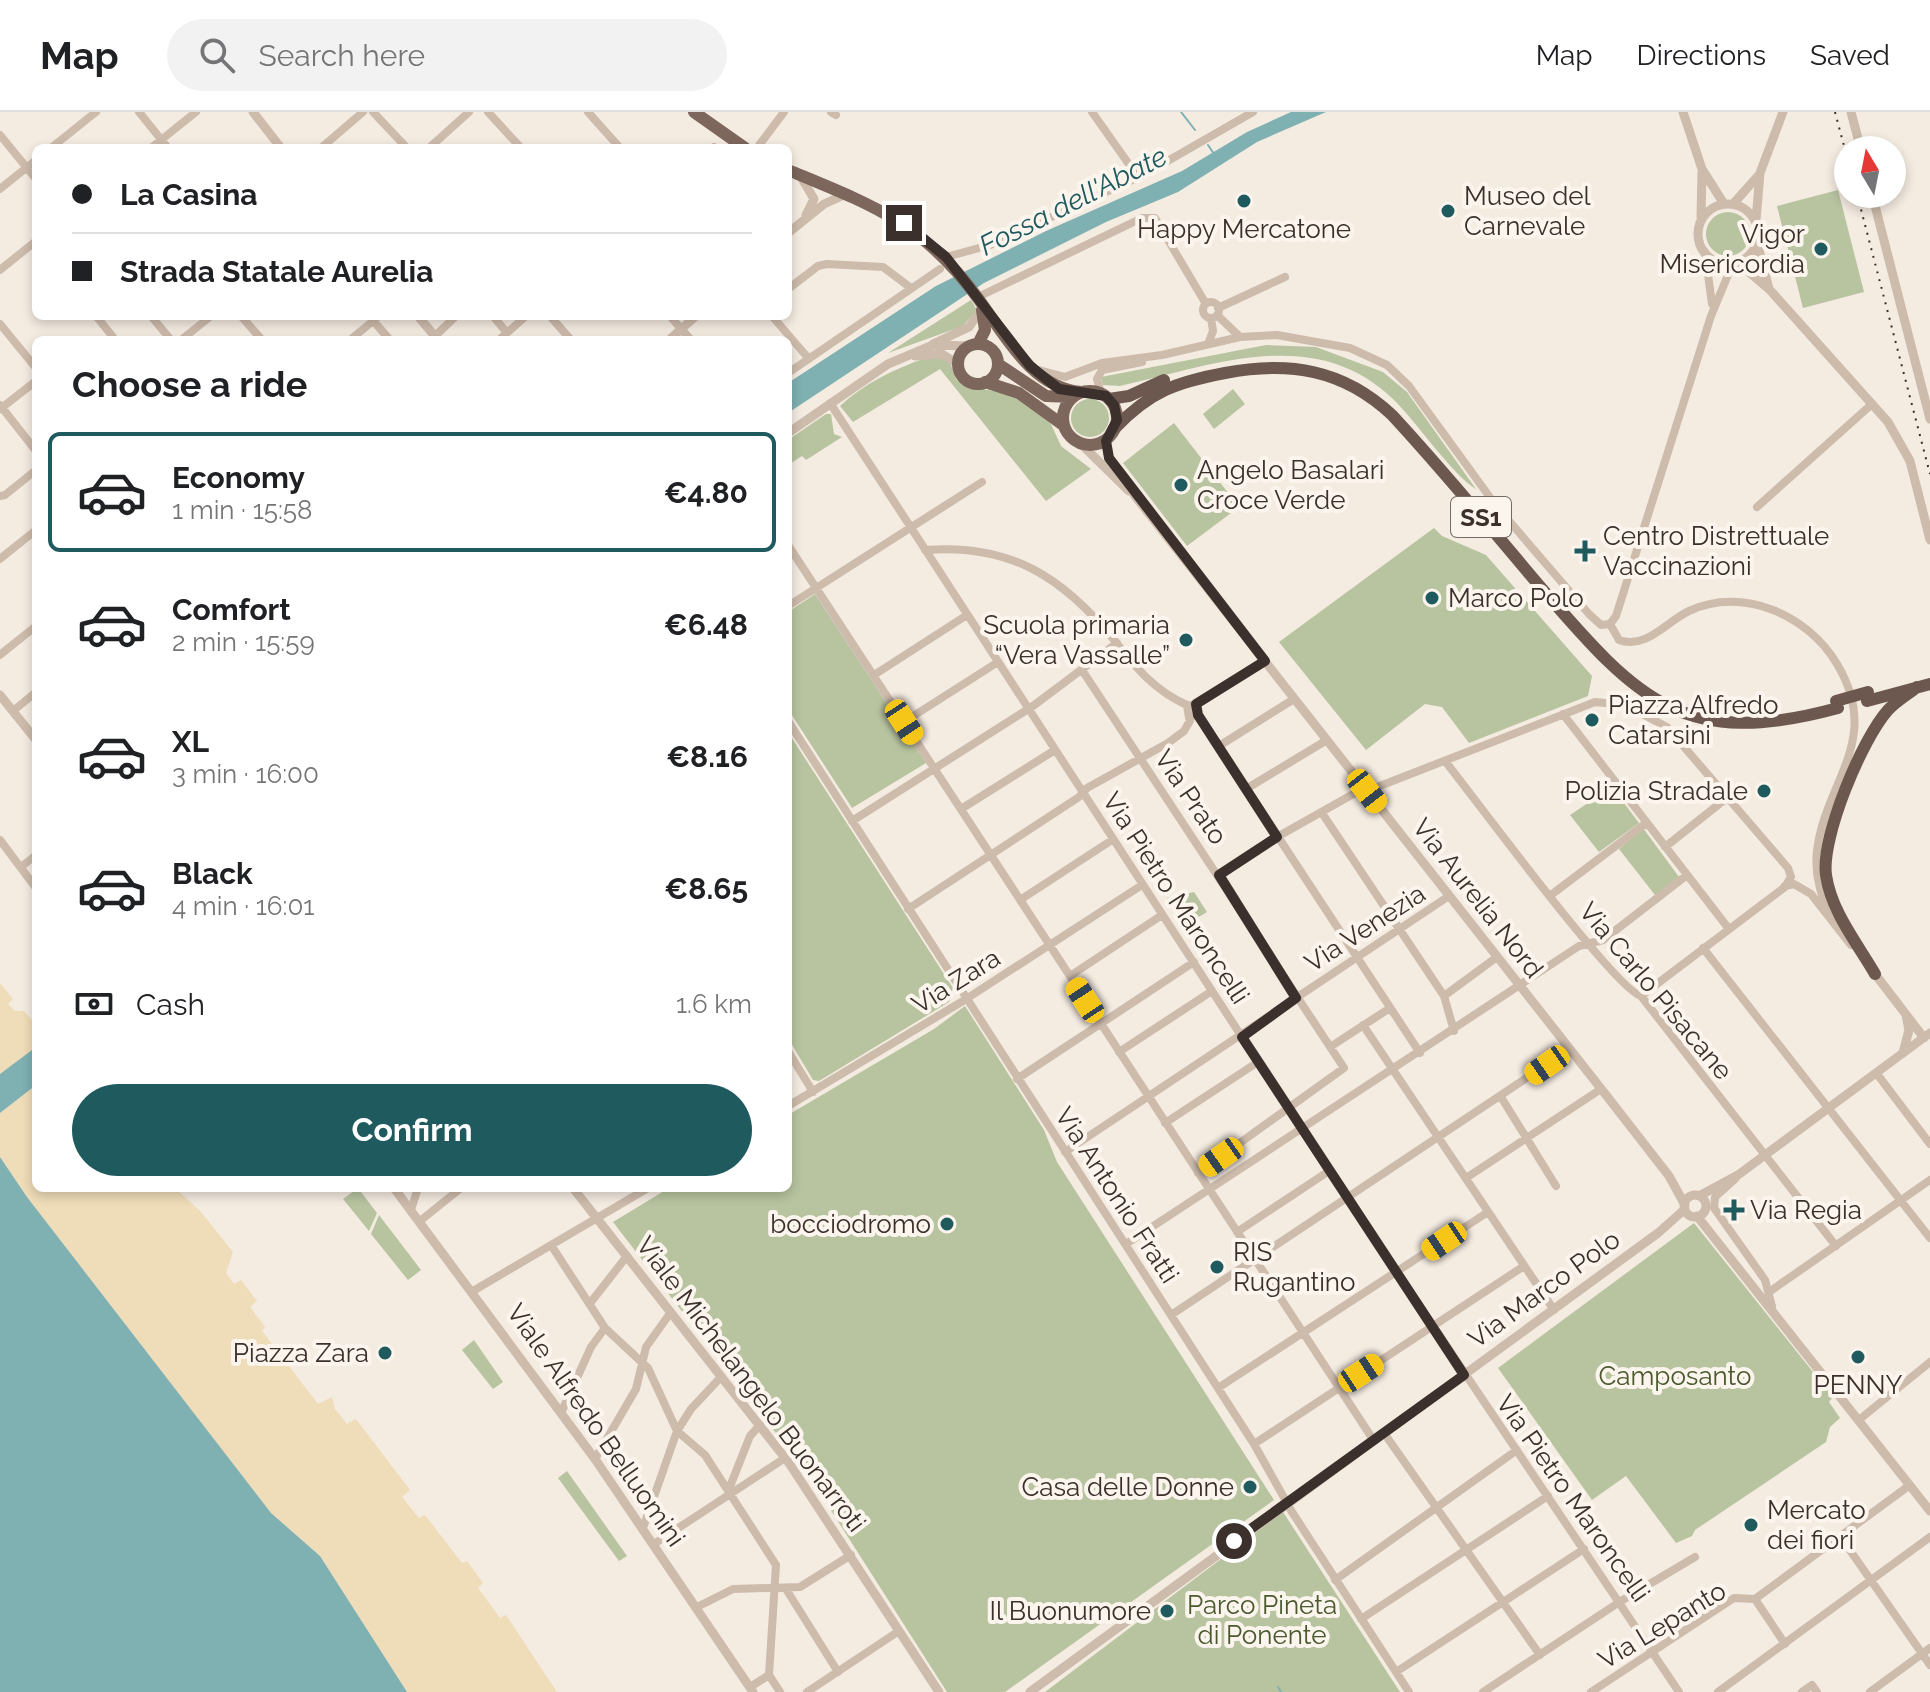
<!DOCTYPE html>
<meta charset="utf-8">
<style>
body{margin:0;font-family:Raleway,sans-serif;background:#f2f2f2;color:#202124;height:100vh;display:flex;flex-direction:column;font-size:30px;white-space:nowrap}
*{box-sizing:border-box;margin:0}
p{font-size:26px;color:#757577}
.icon{flex:none;width:44px;height:44px;fill:none;stroke:currentColor;stroke-width:2;stroke-linecap:round;stroke-linejoin:round}
.map{position:relative;flex:1;overflow:hidden}
.sheet{position:absolute;left:32px;top:224px;width:760px;height:856px;display:flex;flex-direction:column;background:#fff;border-radius:12px;box-shadow:0 4px 12px #0003}
.sheet>*{flex:none}
.guide{position:absolute;left:32px;top:32px;width:760px;height:176px;border-radius:12px;box-shadow:0 4px 12px #0003;display:grid;align-content:center;height:176px;padding:0 40px;background:#fff}
.needle{width:52px;rotate:350deg}
.controls{position:absolute;left:1834px;top:24px;display:grid;gap:16px}
.controls a{display:grid;place-items:center;width:72px;height:72px;border-radius:50%;background:#fff;box-shadow:0 4px 12px #0003;font-size:40px}
.end{position:absolute;width:36px;height:36px;margin:-18px;border:10px solid #3b302b;background:#fff;box-shadow:0 0 0 4px #fff}
.from{border-radius:50%}
.car{position:absolute;width:24px;height:48px;margin:-24px -12px;border-radius:10px;box-shadow:0 0 6px 2px #0007;background:linear-gradient(#f5c518 24%,#345 0 40%,#f5c518 0 76%,#345 0 86%,#f5c518 0)}
.guide b{display:flex;align-items:center;gap:28px;height:76px;font-size:30px}
.guide b+b{border-top:2px solid #e0e0e0}
.guide i{width:20px;height:20px;background:#202124}
ul{padding:0;list-style:none}
li{display:flex;align-items:center;gap:24px;height:120px;margin:0 16px 12px;padding:0 24px;border:4px solid transparent;border-radius:12px}
li div{flex:1}
li b{display:block;font-size:30px}
li em{font-style:normal;font-weight:700}
li.active{border-color:#1f5a5e}
li>.icon{width:72px;height:72px;stroke-width:1.5}
h2{padding:0 40px;font-size:36px;line-height:96px}
.pay{display:flex;align-items:center;gap:20px;height:88px;padding:0 40px;font-size:30px}
.pay p{margin-inline-start:auto}
.primary-button{display:flex;gap:16px;margin-top:auto;padding:16px 40px}
.primary-button a{flex:1;height:92px;border-radius:48px;background:#1f5a5e;color:#fff;font-size:32px;font-weight:700;line-height:92px;text-align:center}
header{display:flex;align-items:center;gap:48px;box-sizing:border-box;height:112px;padding:0 40px;background:#fff;border-bottom:2px solid #e0e0e0}
header strong{font-size:38px}
nav{display:flex;gap:44px;margin-inline-start:auto;font-size:28px}
.search{width:560px;height:72px;background:#f2f2f2;display:flex;align-items:center;gap:20px;box-sizing:border-box;padding:0 28px;border-radius:44px;color:#757577;font-size:30px}
.map>svg:first-child{display:block}
.green{fill:#b8c4a0}
.sand{fill:#efdcb8}
.water{fill:#7fb0b2}
.lines{fill:none;stroke-linecap:round;stroke-linejoin:round}
.stream{stroke:#7fb0b2;stroke-width:2}
.minor{stroke:#cdbbac;stroke-width:8}
.tertiary{stroke:#cdbbac;stroke-width:9}
.primary{stroke:#7d675c;stroke-width:12}
.trunk{stroke:#6c584f;stroke-width:12}
.rail{stroke:#3b302b;stroke-width:2;stroke-dasharray:2 6;stroke-linecap:butt}
.trunk-bridge{stroke:#6c584f;stroke-width:12}
.route{stroke:#3b302b;stroke-width:10}
.poi-dot{fill:#1f5a5e;stroke:#fbf5ee;stroke-width:3}
.labels{text-anchor:middle;dominant-baseline:central;stroke-width:8;stroke-linejoin:round;paint-order:stroke}
.shield{fill:#fbf5ee;stroke:#756b66;stroke-width:2}
.shield-label{font-size:24px;font-weight:bold;fill:#3b302b}
.poi-label{font-size:26px;fill:#3b302b;stroke:#fbf5ee;text-anchor:start}
.street-label{font-size:26px;fill:#3b302b;stroke:#fbf5ee}
.park-label{font-size:26px;fill:#4a5a2e;stroke:#fbf5ee}
.water-label{font-size:28px;font-style:italic;fill:#1f5a5e;stroke:#fbf5ee}
</style>
<header>
<strong>Map</strong>
<div class="search"><svg class="icon" aria-label="search" viewBox="0 0 24 24"><circle cx="10" cy="10" r="6"/><path d="M15 15l6 6"/></svg>Search here</div>
<nav><a>Map</a><a>Directions</a><a>Saved</a></nav>
</header>
<div class="map">
<svg width="1930" height="1580" viewBox="0 0 1930 1580">
<rect width="100%" height="100%" fill="#f4ebe1"/>
<!-- green -->
<path class="green" d="M1838 78 1864 180 1803 196 1777 94Z
M1706 122a22 22 0 1 1 44 0a22 22 0 1 1-44 0Z
M971 188 977 198 963 214 888 241Z
M1266 233 1316 235 1383 260 1407 280 1476 377C1453 364 1416 309 1393 287 1314 211 1212 254 1120 274L1103 273 1101 265Z
M926 246H944L951 253 956 267 965 274 1011 282 1041 303 1051 312 1061 334 1091 357 1046 389 940 257 853 310 840 294C863 272 896 256 926 246Z
M1233 277 1245 292 1214 317 1203 302Z
M1071 306a19 19 0 1 1 38 0a19 19 0 1 1-38 0Z
M826 302H831L834 322 842 325 806 348 802 344 788 353V328Z
M1174 311 1239 395 1187 434 1123 351Z
M1434 416 1442 424 1486 443 1592 564 1588 584 1469 631 1442 595 1425 592 1366 638 1279 530Z
M815 482 926 651 852 696 788 597V500Z
M788 620 953 876 949 890 819 969 813 968 788 926Z
M1612 675 1639 711 1599 740 1570 703Z
M1643 716 1679 765 1655 783 1619 737Z
M1194 780 1207 800 1184 814 1167 786Z
M965 894 1044 1018 1057 1050 1274 1388 1005 1580H947L809 1364 613 1110 669 1076H788V1003L934 917Z
M358 1076 377 1101 369 1119 343 1087Z
M379 1103 421 1158 408 1168 371 1122Z
M1694 1111 1833 1285 1829 1290 1840 1306 1830 1315 1826 1330 1695 1418 1692 1424 1676 1431 1626 1364 1592 1388 1498 1256Z
M474 1228 503 1270 493 1277 462 1238Z
M567 1359 627 1444 619 1449 558 1366Z
M1283 1400 1400 1580H1045Z"/>
<!-- sand -->
<path class="sand" d="M0 871 13 887 8 892 15 899H24L36 913V935L0 962Z
M36 973V1076H175L201 1100 233 1140 226 1161 234 1172 241 1168 257 1189 250 1195 265 1215 262 1219 318 1292 332 1285 335 1297 347 1312 356 1307 410 1378 402 1385 419 1406 425 1403 462 1451 467 1449 483 1471 478 1476 500 1506 506 1503 557 1580H407L320 1444 271 1401 27 1085 0 1045V1001Z"/>
<!-- water -->
<path class="water" d="M1291 0H1326L1257 30 1178 80 1106 110 984 171 788 301V271L936 174 1046 119 1182 59 1247 20Z
M36 935V973L0 1001V962Z
M0 1045 27 1085 271 1401 320 1444 407 1580H0Z"/>
<g class="lines">
<!-- stream -->
<path class="stream" d="M1181 0 1195 18
M1208 33 1214 42
M1278 1575 1281 1580"/>
<!-- minor -->
<path class="minor" d="M139 0 168 36
M373 0 407 36
M488 0 521 36
M588 0 620 36
M831 0 836 3
M1092 0 1138 65
M0 23 36 67
M51 36 96 0
M151 36 196 0
M321 36 363 0
M429 36 469 0
M713 36 714 35
M757 36 784 0
M0 77 36 48
M1705 140 1712 192
M946 145 990 133 1145 62 1253 0
M0 158 36 129
M788 177 818 154 827 152 883 155 911 176
M978 185 1142 106H1155L1206 192
M1203 198a8 8 0 1 1 16 0a8 8 0 1 1-16 0Z
M1218 196 1285 165
M1217 203 1240 225
M96 204 113 225 109 228
M151 204 171 228
M241 204 262 228
M369 204 390 228
M493 204 507 221
M550 204 571 228
M670 204 691 228
M772 204 809 247
M0 212 36 256
M435 224 456 204
M181 228 211 204
M350 228 379 204
M499 228 526 204
M1208 232 1213 219 1211 206
M1039 258 1065 265 1102 251 1162 243 1240 225 1277 223 1350 236 1387 253 1409 274 1497 395 1589 502 1601 513 1610 512
M788 261 940 157
M1101 281 1097 267 1102 258 1142 250
M830 291 1329 1059 1679 1580
M0 293 36 339
M0 297 36 269
M0 384 5 383 36 358
M1757 395 1872 292
M788 433 1374 1329
M925 438C1010 431 1063 465 1115 529 1136 556 1155 579 1187 593
M0 447 36 418
M788 494 982 370
M1610 512 1619 528C1646 538 1667 509 1689 499 1743 474 1808 503 1837 552 1883 629 1825 669 1817 739 1814 765 1822 787 1833 810
M1610 512 1616 504 1711 204 1733 151
M0 543 36 514
M1082 558 1344 956 1198 1061
M874 563 967 503
M1196 592 1265 549
M13 599 36 580
M1563 602 1729 817
M1198 603 1189 606 1187 593 1197 594 1198 603 1420 941
M788 609 1254 1332 1292 1400 1409 1580
M904 610 998 550
M1219 634 1294 587
M1445 649C1473 684 1615 877 1641 884L1836 1134
M1246 677 1327 628
M1367 679 1595 590 1625 593 1667 615 1788 756 1791 765 1785 775 1641 884
M961 697 1055 638
M1322 701 1444 884 1454 919
M852 709 1033 594 1117 531
M0 728 36 776
M1665 735 1728 685
M21 755 36 743
M1219 763 1277 725 1364 676
M1785 774 1794 772 1811 782 1851 833
M1551 783 1646 711
M1020 788 1112 728
M908 797 1079 685 1087 676 1168 631 1184 619 1191 607
M1703 836 1930 1126
M1070 864 1162 803
M1444 884 1497 845
M1363 913 1554 1198
M1330 935 1390 896
M788 939 813 980
M1119 940 1212 879
M1877 962 1930 1032
M1017 967 1194 850
M1501 985 1556 1074
M788 994 963 889 1142 773
M1165 1011 1258 950
M1065 1040 1449 784
M1466 1066 1601 977
M1735 1067 1715 1085 1714 1096 1765 1168 1772 1194
M411 1098 418 1076
M420 1109 461 1076
M1237 1120 1329 1059
M1126 1132 1579 834 1603 828 1687 763
M551 1133 605 1216 648 1256 677 1319 705 1343 776 1453 769 1563
M473 1179 648 1076
M1769 1180 1930 1068
M591 1190 627 1144
M1171 1203 1570 937
M1218 1276 1488 1100
M561 1301 591 1235 605 1216
M1860 1307 1930 1250
M1384 1321 1540 1543
M1254 1332 1524 1154
M595 1347 636 1277 646 1235 671 1200
M729 1377 750 1324 760 1313
M643 1416 677 1319 691 1297 721 1265
M1840 1424 1930 1553
M654 1432 785 1346
M1335 1468 1517 1338
M786 1477 838 1560
M1755 1487 1785 1532
M697 1495 733 1477 800 1475 851 1443
M1361 1507 1548 1384
M1396 1560 1584 1437
M769 1563 780 1580
M750 1575 769 1563
M807 1580 899 1519
M1483 1580 1621 1489 1695 1445
M1591 1580 1734 1486 1755 1487 1910 1373
M1718 1580 1930 1425
M1802 1580 1812 1573 1817 1580
M1870 1580 1930 1536"/>
<!-- tertiary -->
<path class="tertiary" d="M253 0 281 36
M1683 0 1702 57 1724 92
M1851 0 1861 38
M801 65 814 87 806 103
M1872 82 1930 307
M1733 92 1758 64
M1698 122a30 30 0 1 1 60 0a30 30 0 1 1-60 0Z
M1701 105 1702 60
M1756 108 1760 61 1783 0
M788 121 824 92 846 82
M1757 130 1769 177
M1737 150 1769 177 1888 310 1910 349 1930 428
M418 204 438 228
M669 228 696 204
M933 232 969 215 981 198
M915 244 942 242 958 252
M788 321 888 252 933 233 969 234
M1106 329 1109 346 1135 384 1606 983 1669 1064 1685 1093
M1081 332 1129 379
M0 583 36 628
M1875 862 1924 926
M1903 941 1909 918 1906 903
M394 1076 595 1347 753 1580
M573 1076 789 1351 939 1580
M1684 1094a11 11 0 1 1 22 0a11 11 0 1 1-22 0Z
M1699 1084 1738 1063 1930 921
M1697 1104 1930 1399
M1030 1580 1658 1121 1685 1097"/>
<!-- primary -->
<path class="primary" d="M694 0 745 36
M788 58C870 92 922 110 977 185 1004 221 1031 276 1081 280
M978 232 985 218 982 198
M958 252a20 20 0 1 1 40 0a20 20 0 1 1-40 0Z
M998 252 1046 284 1073 285
M985 270 1019 281 1063 313
M1063 306a27 27 0 1 1 54 0a27 27 0 1 1-54 0Z"/>
<!-- trunk -->
<path class="trunk" d="M1109 287 1129 284 1164 268
M1116 315C1151 279 1177 270 1225 261 1289 249 1343 257 1392 303 1444 359 1493 419 1543 478 1638 588 1684 638 1838 596
M1867 589 1930 572
M1875 862C1857 831 1831 799 1826 763 1821 725 1862 627 1888 598 1896 589 1907 583 1917 575"/>
<!-- rail -->
<path class="rail" d="M1835 0 1848 49
M1857 82 1930 362"/>
<!-- trunk-bridge -->
<path class="trunk-bridge" d="M1836 589 1868 580"/>
</g>
<g class="lines">
<!-- route -->
<path class="route" d="M904 111 946 145 1030 254 1059 277 1106 284 1114 293 1117 308 1106 329 1109 346 1265 549 1196 592 1198 603 1277 725 1219 763 1296 886 1242 925 1464 1263 1234 1429"/>
</g>
<!-- markers -->
<g class="poi-dot">
<circle cx="1244" cy="89" r="8"/>
<circle cx="1448" cy="99" r="8"/>
<circle cx="1821" cy="137" r="8"/>
<circle cx="1181" cy="373" r="8"/>
<path d="M1581 427h8v8h8v8h-8v8h-8v-8h-8v-8h8z"/>
<circle cx="1432" cy="486" r="8"/>
<circle cx="1186" cy="528" r="8"/>
<circle cx="1592" cy="608" r="8"/>
<circle cx="1764" cy="679" r="8"/>
<path d="M1730 1086h8v8h8v8h-8v8h-8v-8h-8v-8h8z"/>
<circle cx="947" cy="1112" r="8"/>
<circle cx="1217" cy="1155" r="8"/>
<circle cx="385" cy="1241" r="8"/>
<circle cx="1858" cy="1245" r="8"/>
<circle cx="1250" cy="1375" r="8"/>
<circle cx="1751" cy="1413" r="8"/>
<circle cx="1167" cy="1499" r="8"/>
</g>
<g class="labels">
<!-- shield labels -->
<rect class="shield" x="1451" y="385" width="60" height="40" rx="6"/>
<g class="shield-label">
<text x="1481" y="405">SS1</text>
</g>
<!-- poi labels -->
<g class="poi-label">
<text x="1464" y="84">Museo del<tspan x="1464" dy="30">Carnevale</tspan></text>
<text x="1244" y="117" text-anchor="middle">Happy Mercatone</text>
<text x="1805" y="122" text-anchor="end">Vigor<tspan x="1805" dy="30">Misericordia</tspan></text>
<text x="1197" y="358">Angelo Basalari<tspan x="1197" dy="30">Croce Verde</tspan></text>
<text x="1603" y="424">Centro Distrettuale<tspan x="1603" dy="30">Vaccinazioni</tspan></text>
<text x="1448" y="486">Marco Polo</text>
<text x="1170" y="513" text-anchor="end">Scuola primaria<tspan x="1170" dy="30">“Vera Vassalle”</tspan></text>
<text x="1608" y="593">Piazza Alfredo<tspan x="1608" dy="30">Catarsini</tspan></text>
<text x="1748" y="679" text-anchor="end">Polizia Stradale</text>
<text x="1750" y="1098">Via Regia</text>
<text x="931" y="1112" text-anchor="end">bocciodromo</text>
<text x="1233" y="1140">RIS<tspan x="1233" dy="30">Rugantino</tspan></text>
<text x="369" y="1241" text-anchor="end">Piazza Zara</text>
<text x="1858" y="1273" text-anchor="middle">PENNY</text>
<text x="1234" y="1375" text-anchor="end">Casa delle Donne</text>
<text x="1767" y="1398">Mercato<tspan x="1767" dy="30">dei fiori</tspan></text>
<text x="1151" y="1499" text-anchor="end">Il Buonumore</text>
</g>
<!-- street labels -->
<g class="street-label">
<text transform="translate(1191 685) rotate(56)">Via Prato</text>
<text transform="translate(1176 786) rotate(57)">Via Pietro Maroncelli</text>
<text transform="translate(1478 786) rotate(52)">Via Aurelia Nord</text>
<text transform="translate(1365 816) rotate(-33)">Via Venezia</text>
<text transform="translate(956 869) rotate(-32)">Via Zara</text>
<text transform="translate(1656 879) rotate(50)">Via Carlo Pisacane</text>
<text transform="translate(1117 1083) rotate(57)">Via Antonio Fratti</text>
<text transform="translate(1544 1177) rotate(-36)">Via Marco Polo</text>
<text transform="translate(751 1272) rotate(53)">Viale Michelangelo Buonarroti</text>
<text transform="translate(596 1313) rotate(55)">Viale Alfredo Belluomini</text>
<text transform="translate(1573 1386) rotate(55)">Via Pietro Maroncelli</text>
<text transform="translate(1662 1513) rotate(-31)">Via Lepanto</text>
</g>
<!-- park labels -->
<g class="park-label">
<text x="1675" y="1264">Camposanto</text>
<text x="1262" y="1493">Parco Pineta<tspan x="1262" dy="30">di Ponente</tspan></text>
</g>
<!-- water labels -->
<g class="water-label">
<text transform="translate(1073 89) rotate(-27)">Fossa dell'Abate</text>
</g>
</g>
</svg>
<div class="controls">
<a><svg class="needle" viewBox="-14 -14 28 28"><path d="M0-13l5 13h-10z" fill="#e53935"/><path d="M0 13l5-13h-10z" fill="#757577"/></svg></a>
</div>
<i class="end from" style="left:1234px;top:1429px"></i>
<i class="end" style="left:904px;top:111px"></i>
<i class="car" style="left:904px;top:610px;rotate:147deg"></i>
<i class="car" style="left:1367px;top:679px;rotate:142deg"></i>
<i class="car" style="left:1085px;top:888px;rotate:327deg"></i>
<i class="car" style="left:1547px;top:953px;rotate:235deg"></i>
<i class="car" style="left:1221px;top:1045px;rotate:235deg"></i>
<i class="car" style="left:1444px;top:1129px;rotate:236deg"></i>
<i class="car" style="left:1361px;top:1261px;rotate:57deg"></i>
<div class="guide">
<b><i class="from"></i>La Casina</b>
<b><i></i>Strada Statale Aurelia</b>
</div>
<section class="sheet">
<h2>Choose a ride</h2>
<ul>
<li class="active"><svg class="icon" aria-label="car" viewBox="0 0 24 24"><path d="M5 17H2v-5l4-1 3-4h7l3 4 3 1v5h-3M9 17h6M6 11h13"/><circle cx="7" cy="17" r="2"/><circle cx="17" cy="17" r="2"/></svg><div><b>Economy</b><p>1 min · 15:58</p></div><em>€4.80</em></li>
<li><svg class="icon" aria-label="car" viewBox="0 0 24 24"><path d="M5 17H2v-5l4-1 3-4h7l3 4 3 1v5h-3M9 17h6M6 11h13"/><circle cx="7" cy="17" r="2"/><circle cx="17" cy="17" r="2"/></svg><div><b>Comfort</b><p>2 min · 15:59</p></div><em>€6.48</em></li>
<li><svg class="icon" aria-label="car" viewBox="0 0 24 24"><path d="M5 17H2v-5l4-1 3-4h7l3 4 3 1v5h-3M9 17h6M6 11h13"/><circle cx="7" cy="17" r="2"/><circle cx="17" cy="17" r="2"/></svg><div><b>XL</b><p>3 min · 16:00</p></div><em>€8.16</em></li>
<li><svg class="icon" aria-label="car" viewBox="0 0 24 24"><path d="M5 17H2v-5l4-1 3-4h7l3 4 3 1v5h-3M9 17h6M6 11h13"/><circle cx="7" cy="17" r="2"/><circle cx="17" cy="17" r="2"/></svg><div><b>Black</b><p>4 min · 16:01</p></div><em>€8.65</em></li>
</ul>
<div class="pay"><svg class="icon" aria-label="cash" viewBox="0 0 24 24"><path d="M3 7h18v10H3z"/><circle cx="12" cy="12" r="2"/></svg>Cash<p>1.6 km</p></div>
<div class="primary-button"><a>Confirm</a></div>
</section>
</div>
